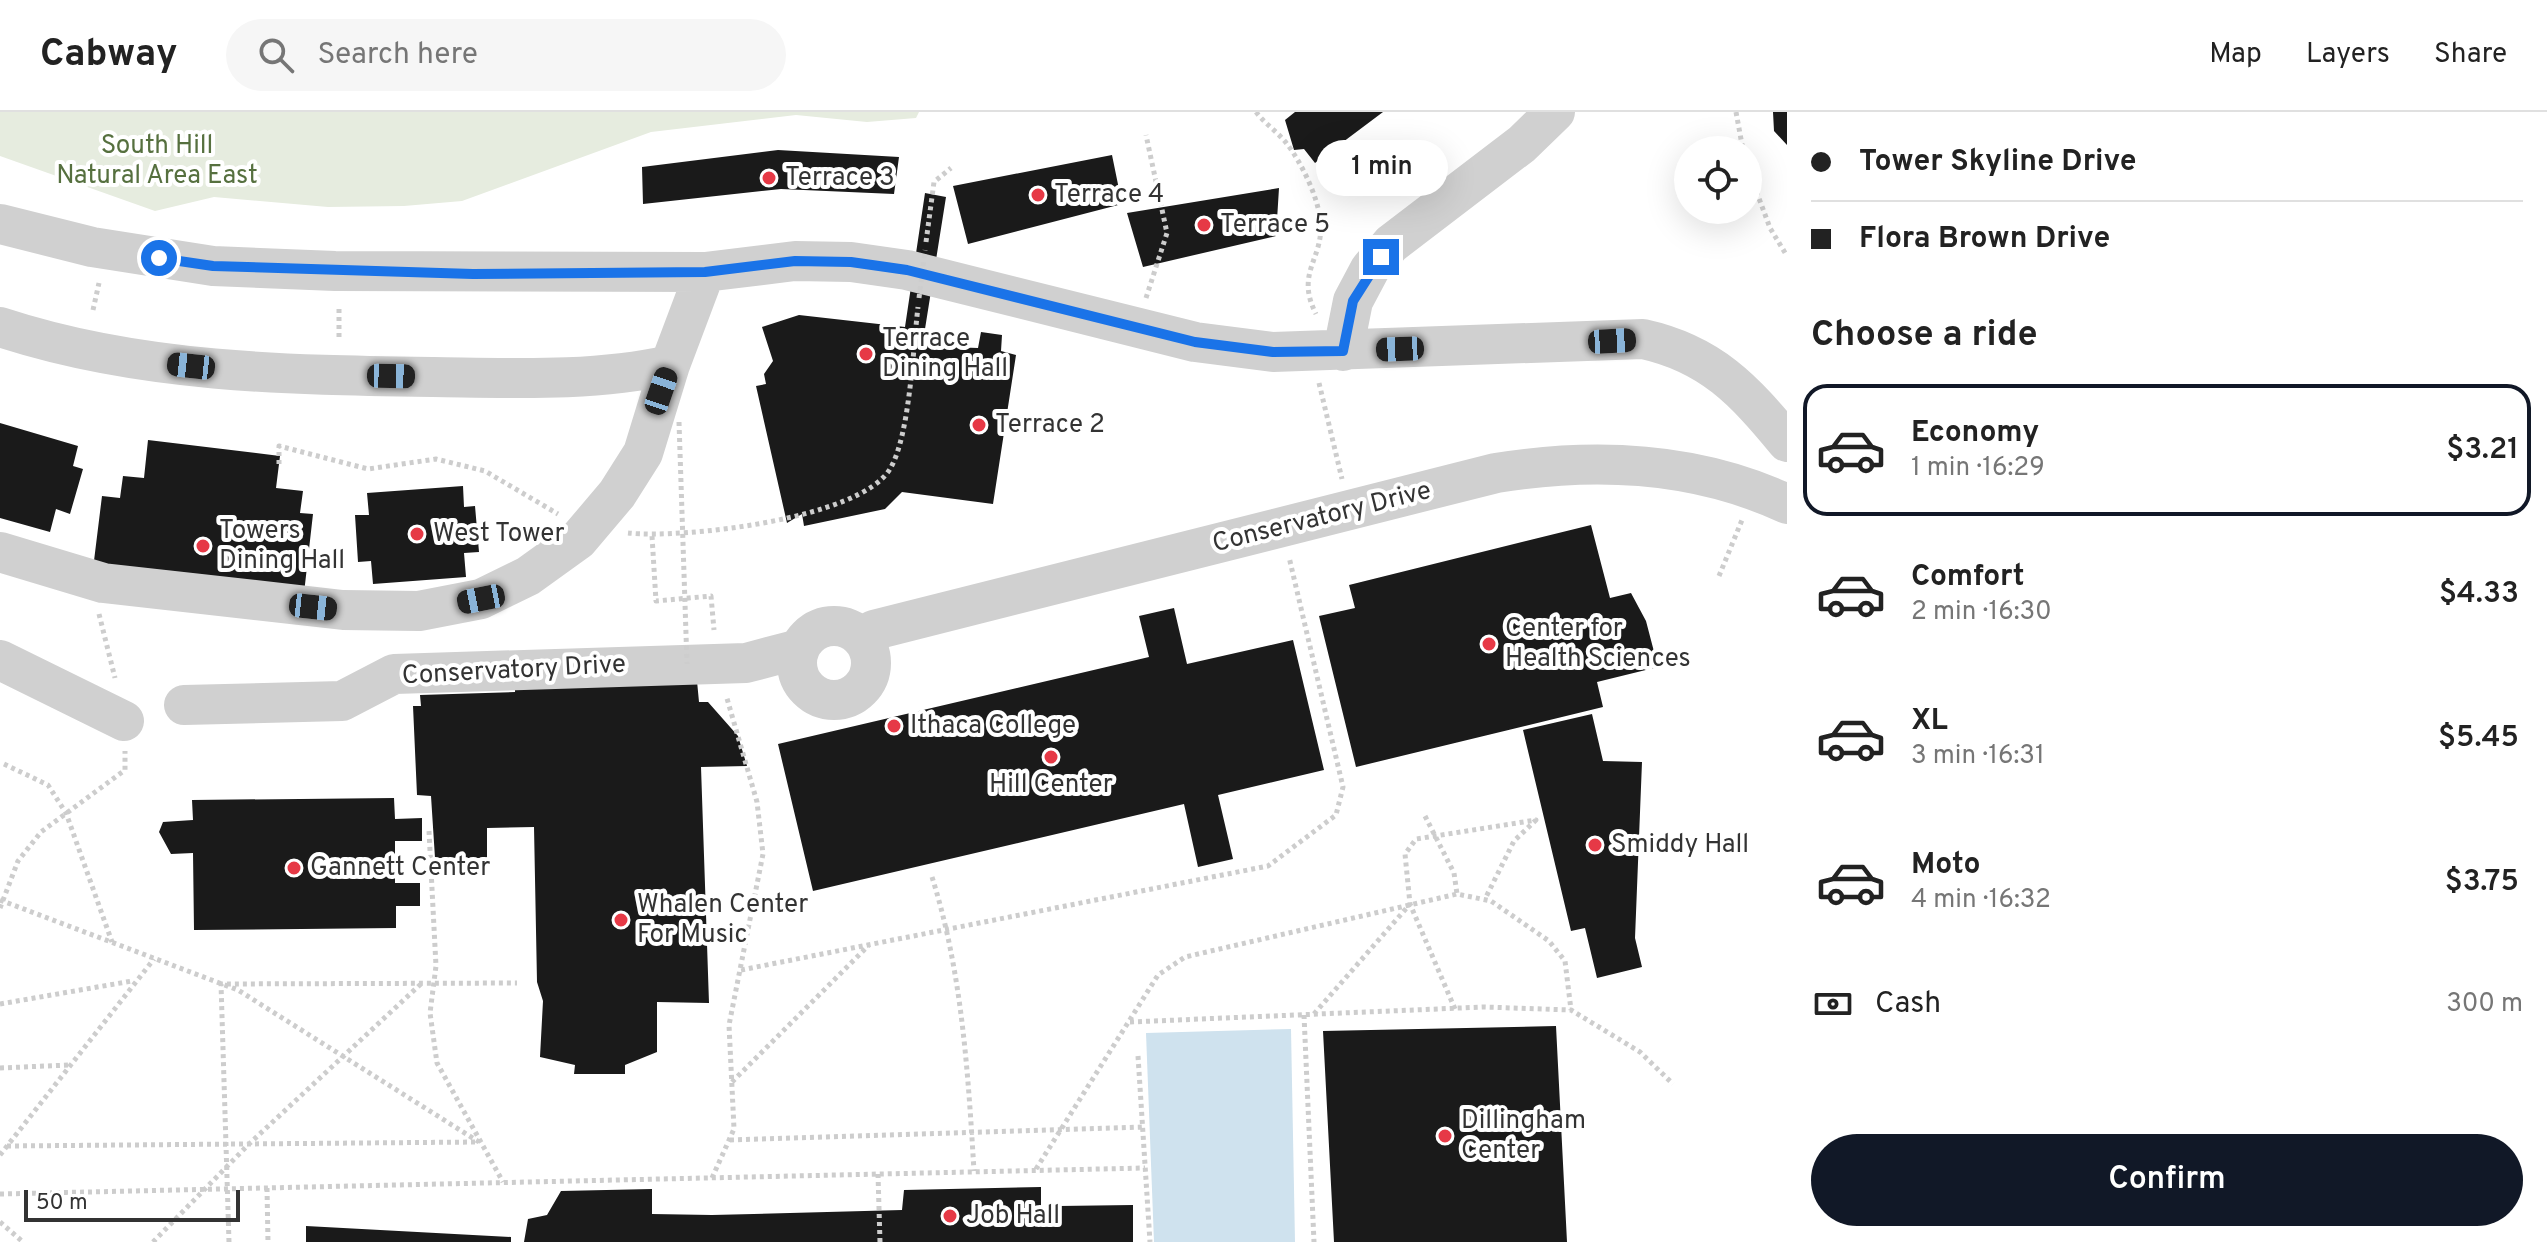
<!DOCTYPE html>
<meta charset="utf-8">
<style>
body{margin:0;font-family:Overpass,sans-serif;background:#f6f6f6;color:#222;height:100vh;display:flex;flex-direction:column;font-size:30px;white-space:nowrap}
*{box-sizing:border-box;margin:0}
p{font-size:26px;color:#767676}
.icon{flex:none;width:44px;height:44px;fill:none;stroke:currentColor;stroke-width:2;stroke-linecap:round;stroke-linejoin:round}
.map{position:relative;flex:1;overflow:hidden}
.sheet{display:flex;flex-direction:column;background:#fff;width:760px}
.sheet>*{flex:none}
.guide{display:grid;align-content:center;height:176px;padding:0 24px;background:#fff}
.tools{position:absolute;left:1674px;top:24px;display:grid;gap:16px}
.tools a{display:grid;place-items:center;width:88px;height:88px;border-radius:50%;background:#fff;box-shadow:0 8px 32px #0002;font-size:40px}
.scale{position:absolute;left:24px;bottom:20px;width:216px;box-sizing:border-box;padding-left:8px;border:4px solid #333;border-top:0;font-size:22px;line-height:28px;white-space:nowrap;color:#333;-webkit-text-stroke:6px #fff;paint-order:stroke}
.end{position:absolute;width:36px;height:36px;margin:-18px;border:10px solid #1a73e8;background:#fff;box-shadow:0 0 0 4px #fff}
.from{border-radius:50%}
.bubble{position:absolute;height:56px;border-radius:28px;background:#fff;box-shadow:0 8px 32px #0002;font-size:26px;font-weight:600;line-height:56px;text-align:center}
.car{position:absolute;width:24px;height:48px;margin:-24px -12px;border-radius:10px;box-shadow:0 0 6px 2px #0007;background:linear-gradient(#222 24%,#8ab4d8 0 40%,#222 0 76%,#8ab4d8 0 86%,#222 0)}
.guide b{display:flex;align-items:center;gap:28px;height:76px;font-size:30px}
.guide b+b{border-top:2px solid #e0e0e0}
.guide i{width:20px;height:20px;background:#222}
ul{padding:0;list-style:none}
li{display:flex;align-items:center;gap:24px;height:132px;margin:0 16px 12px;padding:0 8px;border:4px solid transparent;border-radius:24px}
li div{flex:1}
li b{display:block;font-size:30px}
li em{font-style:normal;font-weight:600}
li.selected{border-color:#111827}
li>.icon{width:72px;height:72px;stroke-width:1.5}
h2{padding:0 24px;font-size:36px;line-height:96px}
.pay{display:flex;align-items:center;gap:20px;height:88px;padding:0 24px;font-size:30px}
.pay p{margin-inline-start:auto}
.cta{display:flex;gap:16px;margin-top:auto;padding:16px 24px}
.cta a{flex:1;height:92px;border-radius:48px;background:#111827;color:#fff;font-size:32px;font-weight:600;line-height:92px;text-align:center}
header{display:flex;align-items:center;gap:48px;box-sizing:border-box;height:112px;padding:0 40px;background:#fff;border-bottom:2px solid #e0e0e0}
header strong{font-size:38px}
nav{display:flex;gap:44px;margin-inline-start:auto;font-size:28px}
.search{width:560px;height:72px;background:#f6f6f6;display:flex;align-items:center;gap:20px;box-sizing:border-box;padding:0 28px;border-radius:44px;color:#767676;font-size:30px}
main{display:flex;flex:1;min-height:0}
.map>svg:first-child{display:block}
.green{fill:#e6ecdf}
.water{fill:#cfe2ee}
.building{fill:#1a1a1a}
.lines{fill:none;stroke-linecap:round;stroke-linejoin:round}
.path{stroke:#cdcdcd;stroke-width:5;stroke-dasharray:4 4;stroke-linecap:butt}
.minor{stroke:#d0d0d0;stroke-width:40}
.path-bridge{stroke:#cdcdcd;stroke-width:5;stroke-dasharray:4 4;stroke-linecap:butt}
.route{stroke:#1a73e8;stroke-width:10}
.poi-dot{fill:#e63946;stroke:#fff;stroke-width:3}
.labels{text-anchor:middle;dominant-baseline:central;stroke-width:8;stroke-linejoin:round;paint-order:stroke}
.park-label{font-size:26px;fill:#56703f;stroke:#fff}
.poi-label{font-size:26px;fill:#333;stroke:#fff;text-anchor:start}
.street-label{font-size:26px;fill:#333;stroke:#fff}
</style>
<header>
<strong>Cabway</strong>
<div class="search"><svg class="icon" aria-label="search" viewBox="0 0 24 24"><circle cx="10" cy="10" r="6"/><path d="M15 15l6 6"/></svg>Search here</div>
<nav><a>Map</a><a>Layers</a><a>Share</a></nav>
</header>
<main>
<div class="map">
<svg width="1787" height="1130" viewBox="0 0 1787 1130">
<rect width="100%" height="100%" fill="#fff"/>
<!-- green -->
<path class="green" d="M0 0H919L916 6 867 10 796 3 651 20 462 89 404 94 328 95 214 85 155 99 0 44Z"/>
<!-- water -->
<path class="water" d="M1291 917 1295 1130H1154L1146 921Z"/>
<!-- building -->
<path class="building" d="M1295 0H1383L1315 51 1304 37 1294 38 1285 8Z
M1773 0H1787V33L1774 19Z
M778 38 899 45 894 82 781 77 643 92 642 55Z
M1112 43 1122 92 968 132 953 74Z
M1279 76 1276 124 1143 155 1127 101Z
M925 81 946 85 925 217 954 224 950 235 978 236 981 220 1002 223 1001 239 1016 243 993 392 902 380 885 397 804 414 802 402 787 411 756 274 766 272 764 262 773 249 762 215 799 203 905 215Z
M0 311 78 334 73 354 83 357 70 402 56 397 50 420 0 406Z
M148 328 280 344 276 376 303 379 300 401 313 402 303 490 92 465 102 384 120 386 123 364 144 366Z
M463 374 464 395 475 394 479 440 464 441 466 465 373 472 371 449 358 450 355 403H369L367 381Z
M1591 413 1610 486 1631 481 1646 509 1658 555 1597 570 1603 595 1356 655 1319 504 1355 496 1349 473Z
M1174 496 1187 552 1293 528 1324 658 1218 683 1233 747 1198 755 1184 692 813 779 778 632 1149 545 1139 504Z
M697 569 699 590H708L738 624 747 654 701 655 709 891 657 890V940L625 953V962H574L575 953 540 945 543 889 537 870 534 715 487 716V746H435L431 684 417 683 413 594H421L420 583 515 580V574Z
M1592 602 1603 649 1642 650 1635 826 1642 855 1597 866 1585 816 1571 819 1523 618Z
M394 686 395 707 422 706V729H395V771H420V794H396V816L194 818 193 741 171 742 159 720 163 710 193 708 192 688Z
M1556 914 1567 1130H1334L1323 919Z
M1041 1075V1111L1059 1110V1094L1133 1093V1130H524L528 1107 547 1103 561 1079 652 1077V1102L712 1103 902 1098 904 1078Z
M306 1114 511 1125V1130H306Z"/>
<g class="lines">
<!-- path -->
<path class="path" d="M1256 0C1265 12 1278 20 1287 32 1301 50 1317 83 1320 106 1326 146 1294 159 1316 202
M1736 0 1743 38
M1748 57 1770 116 1787 144
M926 130 934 70 951 56
M1146 186 1167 121 1146 23
M339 197V227
M93 198 99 171
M1319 271 1342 367
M279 352V334L368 357 436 347 485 359 558 402
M628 421C683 427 860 407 890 357 910 323 913 236 918 195
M652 424 656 489 711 484 714 518
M1719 464 1742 408
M99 502 115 566
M4 652 48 673 66 701 112 830
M1425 704 1454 761 1457 782
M429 719 436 854 430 901 437 951 503 1070
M932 765C962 860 968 960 974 1059
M0 788 238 878 479 1030
M0 796 18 749 41 720 125 658V639
M741 858 1268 754 1336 703 1343 675 1289 445
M0 892 132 869
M1455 897 1410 792 1405 742 1416 727 1536 708 1514 729 1485 787
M1314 902 1410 792
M1304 903 1314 1130
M1130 910 1484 895 1571 898 1640 940 1673 972
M1138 944 1150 1130
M0 956 69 953
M732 970 869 833
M730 1028 1142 1015
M7 1034 478 1030
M0 1043 154 847
M1036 1057 1158 863 1185 845 1457 782 1491 789 1549 829 1565 849 1571 898
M878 1062 880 1130
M712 1066 734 1017 729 913 763 742 757 690 726 583
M267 1076 268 1130
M0 1082 1145 1056
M0 1110 23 1130
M153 1130 249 1032 423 870
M229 1130 221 872 517 871"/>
<!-- minor -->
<path class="minor" d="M0 112 92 135 213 154 335 159 705 160 795 149 851 150 907 158 1195 230 1273 240 1643 227C1711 242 1744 278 1787 330
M0 215C140 261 288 263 433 265 512 266 593 270 670 253L705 160
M1343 239 1353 189 1370 157 1391 132 1522 32 1555 0
M0 440 103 471 343 498 419 499 481 487 528 464 578 428 617 382 643 341 670 253
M797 551a37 37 0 1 1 74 0a37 37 0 1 1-74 0Z
M860 525 874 518 1496 361C1596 345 1695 349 1787 392
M0 548 124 609
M184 593 342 589 394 562 746 551 799 537"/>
<!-- path-bridge -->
<path class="path-bridge" d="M919 186 925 138
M679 310 687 552"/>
</g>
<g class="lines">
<!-- route -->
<path class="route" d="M159 146 213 154 473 162 705 160 795 149 851 150 907 158 1195 230 1273 240 1343 239 1353 189 1381 145"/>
</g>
<!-- markers -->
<g class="poi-dot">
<circle cx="769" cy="66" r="8"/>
<circle cx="1038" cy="83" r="8"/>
<circle cx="1204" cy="113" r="8"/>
<circle cx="866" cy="242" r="8"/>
<circle cx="979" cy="313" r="8"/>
<circle cx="417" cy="422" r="8"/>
<circle cx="203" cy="434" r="8"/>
<circle cx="1489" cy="532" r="8"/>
<circle cx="894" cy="614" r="8"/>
<circle cx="1051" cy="645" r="8"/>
<circle cx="1595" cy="733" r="8"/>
<circle cx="294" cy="756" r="8"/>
<circle cx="621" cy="808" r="8"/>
<circle cx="1445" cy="1024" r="8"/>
<circle cx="950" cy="1104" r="8"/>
</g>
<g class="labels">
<!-- park labels -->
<g class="park-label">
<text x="157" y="34">South Hill<tspan x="157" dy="30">Natural Area East</tspan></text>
</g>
<!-- poi labels -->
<g class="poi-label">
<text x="785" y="66">Terrace 3</text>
<text x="1054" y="83">Terrace 4</text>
<text x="1220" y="113">Terrace 5</text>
<text x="882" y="227">Terrace<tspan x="882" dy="30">Dining Hall</tspan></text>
<text x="995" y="313">Terrace 2</text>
<text x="219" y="419">Towers<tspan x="219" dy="30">Dining Hall</tspan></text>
<text x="433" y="422">West Tower</text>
<text x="1505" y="517">Center for<tspan x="1505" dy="30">Health Sciences</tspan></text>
<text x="910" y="614">Ithaca College</text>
<text x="1051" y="673" text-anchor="middle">Hill Center</text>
<text x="1611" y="733">Smiddy Hall</text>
<text x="310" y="756">Gannett Center</text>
<text x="637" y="793">Whalen Center<tspan x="637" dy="30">For Music</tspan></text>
<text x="1461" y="1009">Dillingham<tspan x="1461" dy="30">Center</tspan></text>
<text x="966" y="1104">Job Hall</text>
</g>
<!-- street labels -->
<g class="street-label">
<text transform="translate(1322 406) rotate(-14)">Conservatory Drive</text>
<text transform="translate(514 559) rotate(-3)">Conservatory Drive</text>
</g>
</g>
</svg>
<div class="tools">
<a><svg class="icon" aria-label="locate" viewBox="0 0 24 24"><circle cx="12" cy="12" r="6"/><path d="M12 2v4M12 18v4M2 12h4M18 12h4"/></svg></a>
</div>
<div class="scale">50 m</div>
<i class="end from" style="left:159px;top:146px"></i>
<i class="end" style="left:1381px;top:145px"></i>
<div class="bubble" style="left:1316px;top:28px;width:132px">1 min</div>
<i class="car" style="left:1612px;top:229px;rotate:87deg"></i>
<i class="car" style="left:1400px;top:237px;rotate:268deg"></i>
<i class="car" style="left:191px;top:254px;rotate:276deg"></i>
<i class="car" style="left:391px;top:264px;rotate:91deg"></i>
<i class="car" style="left:661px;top:279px;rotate:19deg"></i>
<i class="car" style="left:481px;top:487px;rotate:259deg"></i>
<i class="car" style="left:313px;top:495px;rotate:96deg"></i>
</div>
<section class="sheet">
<div class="guide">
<b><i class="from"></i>Tower Skyline Drive</b>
<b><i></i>Flora Brown Drive</b>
</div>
<h2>Choose a ride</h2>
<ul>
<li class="selected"><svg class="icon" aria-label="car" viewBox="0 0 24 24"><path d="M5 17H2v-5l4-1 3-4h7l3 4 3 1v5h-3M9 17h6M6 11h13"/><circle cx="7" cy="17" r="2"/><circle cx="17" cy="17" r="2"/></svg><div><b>Economy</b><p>1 min · 16:29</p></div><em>$3.21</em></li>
<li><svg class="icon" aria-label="car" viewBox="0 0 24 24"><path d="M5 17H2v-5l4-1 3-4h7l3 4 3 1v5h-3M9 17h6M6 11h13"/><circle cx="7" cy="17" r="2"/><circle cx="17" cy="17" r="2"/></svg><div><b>Comfort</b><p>2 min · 16:30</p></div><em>$4.33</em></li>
<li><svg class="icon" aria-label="car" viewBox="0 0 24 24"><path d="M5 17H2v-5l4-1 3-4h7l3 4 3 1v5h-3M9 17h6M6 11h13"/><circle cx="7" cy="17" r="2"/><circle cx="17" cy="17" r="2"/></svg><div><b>XL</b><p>3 min · 16:31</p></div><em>$5.45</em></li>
<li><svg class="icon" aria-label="car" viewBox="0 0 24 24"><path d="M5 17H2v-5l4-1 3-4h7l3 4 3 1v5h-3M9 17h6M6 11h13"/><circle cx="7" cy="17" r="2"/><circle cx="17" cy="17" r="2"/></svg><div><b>Moto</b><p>4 min · 16:32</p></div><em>$3.75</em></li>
</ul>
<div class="pay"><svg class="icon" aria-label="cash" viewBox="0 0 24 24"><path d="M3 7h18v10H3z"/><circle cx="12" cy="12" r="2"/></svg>Cash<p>300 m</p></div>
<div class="cta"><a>Confirm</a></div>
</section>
</main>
